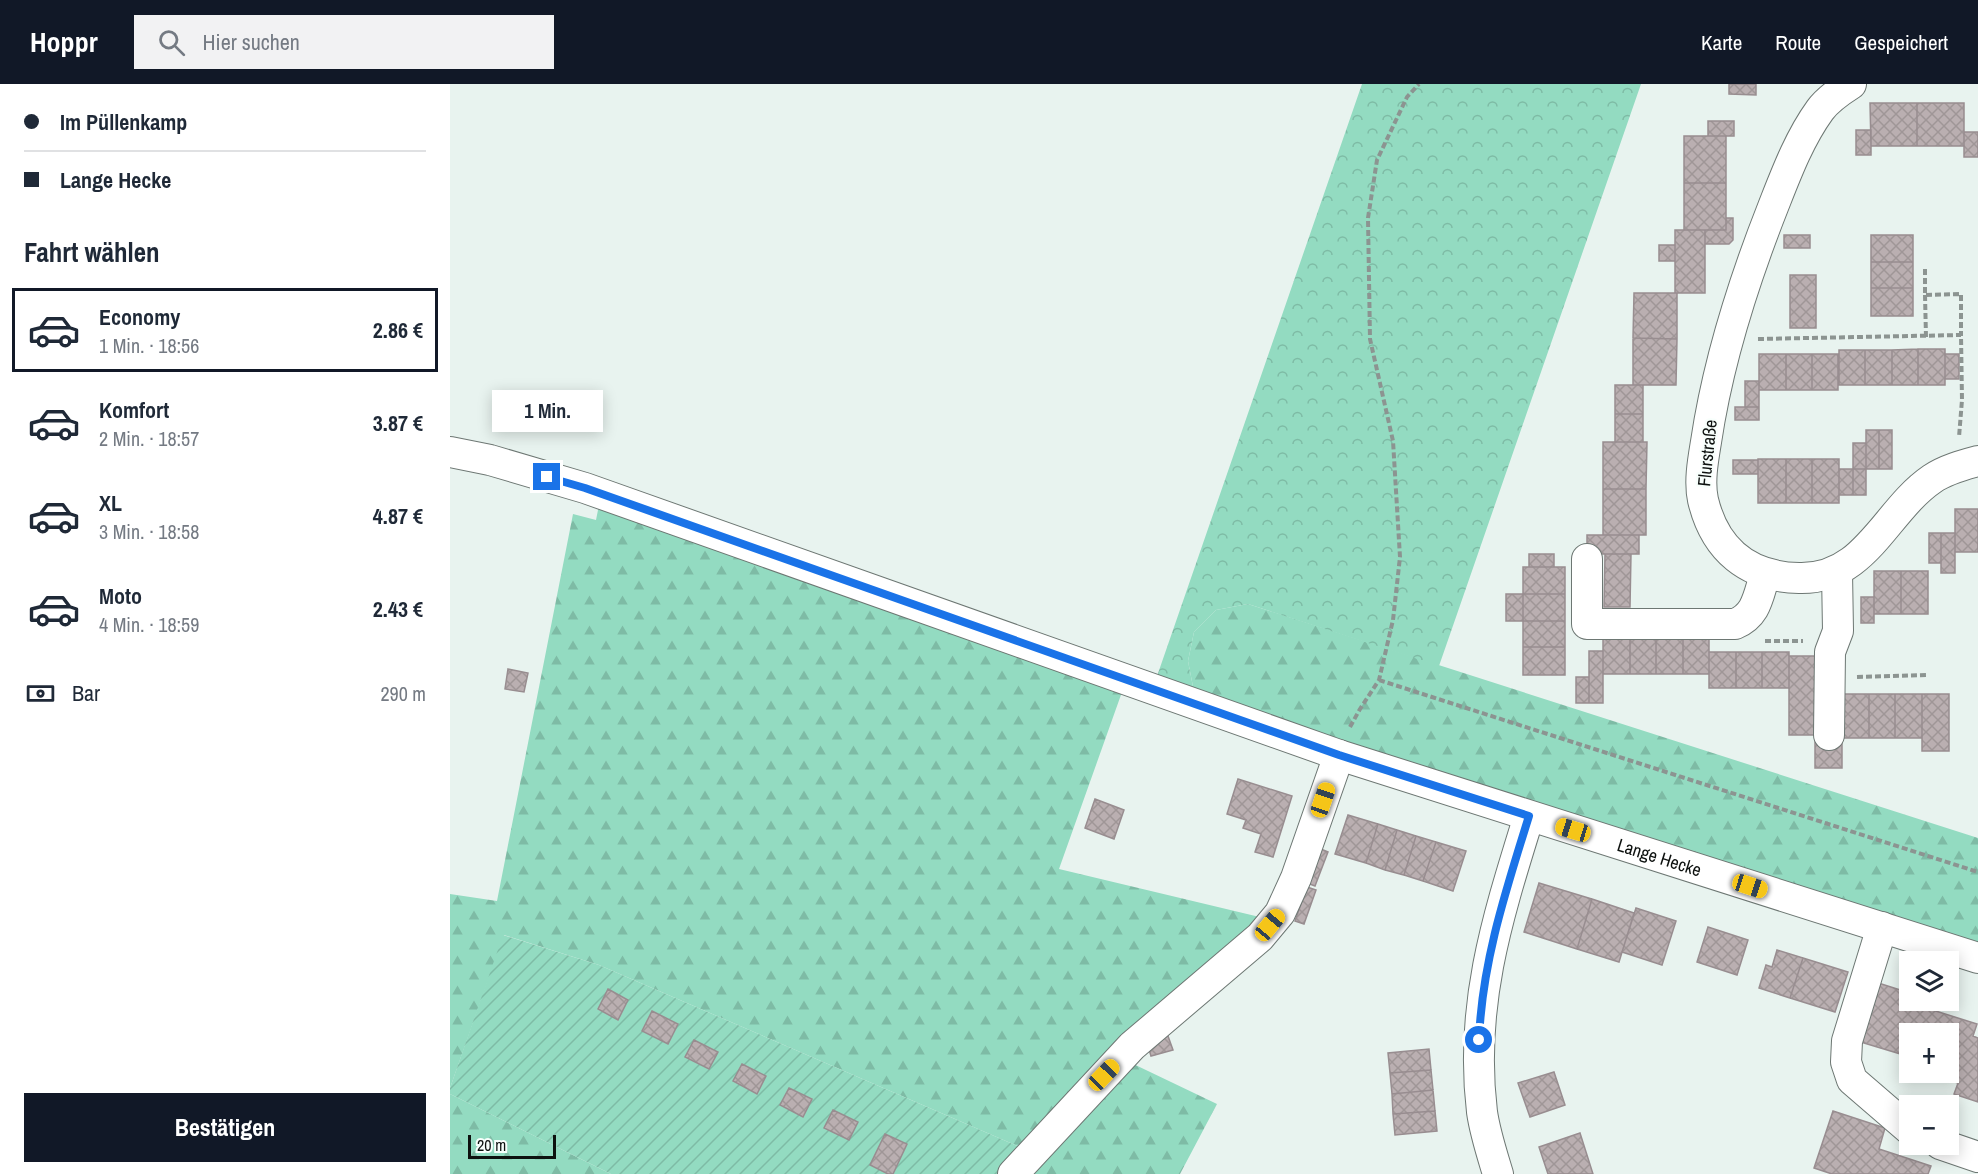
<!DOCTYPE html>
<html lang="de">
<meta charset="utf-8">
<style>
body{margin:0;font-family:"Archivo Narrow",sans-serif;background:#f2f2f3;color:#1f2937;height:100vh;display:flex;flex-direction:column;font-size:22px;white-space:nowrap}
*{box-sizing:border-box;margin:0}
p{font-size:20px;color:#747a83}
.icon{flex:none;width:33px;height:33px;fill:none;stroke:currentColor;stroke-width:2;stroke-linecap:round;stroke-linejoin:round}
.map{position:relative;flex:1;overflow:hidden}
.side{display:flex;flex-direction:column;background:#fff;width:450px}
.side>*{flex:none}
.top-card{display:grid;align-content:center;height:132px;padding:0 24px;background:#fff}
.tools{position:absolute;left:1449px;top:867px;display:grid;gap:12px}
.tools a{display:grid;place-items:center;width:60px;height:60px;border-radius:0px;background:#fff;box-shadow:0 3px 15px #0003;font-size:30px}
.scale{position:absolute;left:18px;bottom:15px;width:88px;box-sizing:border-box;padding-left:6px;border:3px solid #0d110f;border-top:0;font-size:16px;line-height:21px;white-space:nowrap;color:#0d110f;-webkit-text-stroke:4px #f8fffc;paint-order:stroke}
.end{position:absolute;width:27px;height:27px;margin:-14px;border:8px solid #1a73e8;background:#fff;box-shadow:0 0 0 3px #fff}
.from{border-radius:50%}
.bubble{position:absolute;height:42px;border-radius:0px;background:#fff;box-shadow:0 3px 15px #0003;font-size:20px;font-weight:700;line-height:42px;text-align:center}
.car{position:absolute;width:18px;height:36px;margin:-18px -9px;border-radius:8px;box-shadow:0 0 4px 2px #0007;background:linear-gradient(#f5c518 24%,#345 0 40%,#f5c518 0 76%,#345 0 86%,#f5c518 0)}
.top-card b{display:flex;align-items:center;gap:21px;height:57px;font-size:22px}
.top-card b+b{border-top:2px solid #e0e1e3}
.top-card i{width:15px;height:15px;background:#1f2937}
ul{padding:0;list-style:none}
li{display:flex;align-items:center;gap:18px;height:84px;margin:0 12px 9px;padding:0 12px;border:3px solid transparent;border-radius:0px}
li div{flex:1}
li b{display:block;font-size:22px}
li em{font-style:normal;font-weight:700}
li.current{border-color:#111827}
li>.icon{width:54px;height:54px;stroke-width:1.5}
h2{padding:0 24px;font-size:27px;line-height:72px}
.pay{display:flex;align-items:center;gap:15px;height:66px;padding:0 24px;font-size:22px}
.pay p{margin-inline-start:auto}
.primary-button{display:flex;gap:12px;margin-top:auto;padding:12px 24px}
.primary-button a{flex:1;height:69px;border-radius:0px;background:#111827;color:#fff;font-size:24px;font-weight:700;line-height:69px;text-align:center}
header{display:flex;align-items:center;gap:36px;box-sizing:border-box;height:84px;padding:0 30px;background:#111827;color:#fff}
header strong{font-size:28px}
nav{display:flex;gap:33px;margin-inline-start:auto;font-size:21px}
.search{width:420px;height:54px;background:#f2f2f3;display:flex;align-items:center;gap:15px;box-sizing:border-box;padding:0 21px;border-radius:0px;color:#747a83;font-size:22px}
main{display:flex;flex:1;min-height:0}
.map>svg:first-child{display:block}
.forest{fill:url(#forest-firs)}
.park{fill:url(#park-crowns)}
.garden{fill:url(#garden-furrows)}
.building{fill:url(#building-cross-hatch);stroke:#988d90;stroke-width:1.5}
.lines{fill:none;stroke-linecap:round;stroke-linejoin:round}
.minor-casing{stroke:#6d7773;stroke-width:32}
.path{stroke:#8c9491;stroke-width:4;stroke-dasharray:6 3;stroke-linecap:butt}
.minor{stroke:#fff;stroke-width:30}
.route{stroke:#1a73e8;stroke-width:8}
.labels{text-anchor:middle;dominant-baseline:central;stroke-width:4.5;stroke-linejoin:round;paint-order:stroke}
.street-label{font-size:18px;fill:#0d110f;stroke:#f8fffc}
</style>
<header>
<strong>Hoppr</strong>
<div class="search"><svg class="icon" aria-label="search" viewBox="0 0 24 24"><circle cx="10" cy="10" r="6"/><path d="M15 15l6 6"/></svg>Hier suchen</div>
<nav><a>Karte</a><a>Route</a><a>Gespeichert</a></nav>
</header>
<main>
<section class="side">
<div class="top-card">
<b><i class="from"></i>Im Püllenkamp</b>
<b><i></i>Lange Hecke</b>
</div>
<h2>Fahrt wählen</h2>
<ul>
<li class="current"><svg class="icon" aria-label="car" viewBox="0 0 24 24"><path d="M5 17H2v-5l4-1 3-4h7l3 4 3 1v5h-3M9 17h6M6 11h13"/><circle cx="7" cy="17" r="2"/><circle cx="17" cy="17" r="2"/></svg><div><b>Economy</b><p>1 Min. · 18:56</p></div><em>2.86 €</em></li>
<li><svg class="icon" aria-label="car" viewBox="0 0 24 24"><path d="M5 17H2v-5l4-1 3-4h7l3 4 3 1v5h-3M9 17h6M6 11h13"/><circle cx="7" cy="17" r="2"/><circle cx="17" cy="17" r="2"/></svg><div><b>Komfort</b><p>2 Min. · 18:57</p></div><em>3.87 €</em></li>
<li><svg class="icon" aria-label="car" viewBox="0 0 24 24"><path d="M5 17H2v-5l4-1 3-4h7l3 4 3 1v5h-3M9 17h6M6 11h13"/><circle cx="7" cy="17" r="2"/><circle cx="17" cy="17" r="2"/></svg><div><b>XL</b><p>3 Min. · 18:58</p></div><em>4.87 €</em></li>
<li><svg class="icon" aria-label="car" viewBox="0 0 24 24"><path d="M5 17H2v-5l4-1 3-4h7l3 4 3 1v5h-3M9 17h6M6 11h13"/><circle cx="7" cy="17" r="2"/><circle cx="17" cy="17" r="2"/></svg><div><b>Moto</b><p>4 Min. · 18:59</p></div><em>2.43 €</em></li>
</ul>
<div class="pay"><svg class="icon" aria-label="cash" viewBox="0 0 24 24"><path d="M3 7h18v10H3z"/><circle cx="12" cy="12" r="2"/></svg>Bar<p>290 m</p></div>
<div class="primary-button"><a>Bestätigen</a></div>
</section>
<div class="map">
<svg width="1528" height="1090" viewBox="0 0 1528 1090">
<defs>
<pattern id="forest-firs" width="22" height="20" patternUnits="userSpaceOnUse" patternTransform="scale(1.5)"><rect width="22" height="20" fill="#93dbc1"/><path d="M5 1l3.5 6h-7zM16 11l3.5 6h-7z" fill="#7ebba5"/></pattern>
<pattern id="park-crowns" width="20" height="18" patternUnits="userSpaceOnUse" patternTransform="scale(1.5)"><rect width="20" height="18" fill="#93dbc1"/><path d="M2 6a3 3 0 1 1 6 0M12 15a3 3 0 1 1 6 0" fill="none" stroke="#7ebba5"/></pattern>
<pattern id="garden-furrows" width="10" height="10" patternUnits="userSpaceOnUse" patternTransform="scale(1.5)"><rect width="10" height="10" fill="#93dbc1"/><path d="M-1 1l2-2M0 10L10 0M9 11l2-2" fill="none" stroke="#7ebba5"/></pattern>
<pattern id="building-cross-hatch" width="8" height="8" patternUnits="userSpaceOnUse" patternTransform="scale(1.5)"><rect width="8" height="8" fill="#baafb1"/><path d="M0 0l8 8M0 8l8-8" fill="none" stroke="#9f9697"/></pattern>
</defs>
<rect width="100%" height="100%" fill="#e8f3ef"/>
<!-- forest -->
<path class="forest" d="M149 421 672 608 609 785 818 835 570 1063 149 881 54 851 0 1004V810L47 817 123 430 146 436Z
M798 520 1528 754V863L744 608 738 577 744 548 766 526Z
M675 976 767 1020 730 1090H569Z
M0 1010 161 1090H0Z"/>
<!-- park -->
<path class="park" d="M912 0H1191L989 582 798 520 766 526 744 548 738 577 744 608 705 598Z"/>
<!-- garden -->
<path class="garden" d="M53 851 149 881 570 1063 547 1090H161L0 1010V1004Z"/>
<!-- building -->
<path class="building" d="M1279 0H1306V11L1279 10Z
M1420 19H1467V62H1421Z
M1467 19H1514V62H1467Z
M1258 37H1284V52H1258Z
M1406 46H1421V71H1406Z
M1514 48H1528V73H1514Z
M1234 52H1276V99H1234Z
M1234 99H1276V146H1234Z
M1276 134H1283V156L1279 160H1255V146H1276Z
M1225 146H1255V209H1225Z
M1334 151H1360V164H1334Z
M1421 151H1463V178H1421Z
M1209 161H1225V177H1209Z
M1421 178H1463V204H1421Z
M1340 191H1366V244H1340Z
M1421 204H1463V232H1421Z
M1184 209H1227V255L1183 254Z
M1183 254 1227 255 1226 301H1183Z
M1468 265H1495V301H1468Z
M1468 265V301H1442V266Z
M1389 266H1415V301H1389Z
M1415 266H1442V301H1415Z
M1309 270H1336V306H1309Z
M1336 270H1362V306H1336Z
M1362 270H1388V306H1362Z
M1495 270H1509V295H1495Z
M1295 297H1309V323H1295Z
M1165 301H1193V330H1165Z
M1285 323H1309V336H1285Z
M1165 330H1193V358H1165Z
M1416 346H1429V385H1416Z
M1429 346H1442V385H1429Z
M1153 358H1197L1196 405H1153Z
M1403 359H1416V385H1403Z
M1308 375H1336V419H1308Z
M1336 375H1362V419H1336Z
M1362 375H1389V419H1362Z
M1283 376H1308V390H1283Z
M1389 385H1403V411H1389Z
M1403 385H1416V411H1403Z
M1153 405H1196V451H1153Z
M1505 425H1528V468H1505Z
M1479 449H1491V479H1479Z
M1491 449H1505V489H1491Z
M1137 451H1189V470H1137Z
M1079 470H1104V483H1079Z
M1155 470H1181L1180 523H1154Z
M1073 483H1115V510H1073Z
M1424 487H1451V530H1424Z
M1451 487H1478V530H1451Z
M1056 510H1073V537H1056Z
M1073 510H1115V537H1073Z
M1411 513H1424V539H1411Z
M1073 537H1115V563H1073Z
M1153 554H1180V590H1153Z
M1180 554H1206V590H1180Z
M1206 554H1233V590H1206Z
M1233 554H1259V590H1233Z
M1073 563H1115V591H1073Z
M1139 567H1153V619H1139Z
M1259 568H1286V604H1259Z
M1286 568H1312V604H1286Z
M1312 568H1339V604H1312Z
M1339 572H1365V651H1339Z
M58 585 78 589 74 608 55 605Z
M1126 593H1139V619H1126Z
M1392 610H1419V654H1392Z
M1419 610H1445V654H1419Z
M1445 610H1472V654H1445Z
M1472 610H1499V667H1472Z
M1365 658H1392V684H1365Z
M788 695 842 712 823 773 805 768 811 750 793 744 796 736 777 730Z
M645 715 674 726 664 755 635 744Z
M898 731 928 740 916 779 885 770Z
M928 740 947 746 935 786 916 779Z
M947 746 966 752 954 791 935 786Z
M966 752 986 758 973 797 954 791Z
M986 758 1016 767 1003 807 973 797Z
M866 763 878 768 865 802 852 797Z
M1089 799 1142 815 1127 865 1074 848Z
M857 803 866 806 854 840 845 837Z
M1142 815 1184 829 1169 878 1127 865Z
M1186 824 1226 837 1212 881 1172 868Z
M1258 843 1298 856 1287 891 1247 878Z
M1327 866 1353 874 1340 914 1309 904 1316 881 1322 883Z
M1353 874 1398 888 1385 928 1340 914Z
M1422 897 1460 909V916H1475L1473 923 1527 940 1523 952 1528 954V1018L1504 1010 1508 999 1473 988H1498V950H1460V984L1453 982 1457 972 1404 956Z
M158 905 178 916 168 936 148 925Z
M202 927 228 940 218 960 192 947Z
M718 952 723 966 701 972 697 959Z
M244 956 268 968 259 985 235 973Z
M979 965 981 986 940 989 938 969Z
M292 980 316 992 307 1010 283 997Z
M981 986 983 1006 942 1010 940 989Z
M1104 988 1115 1021 1080 1033 1068 999Z
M339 1004 362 1015 353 1033 330 1021Z
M983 1006 985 1027 943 1030 942 1010Z
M383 1026 408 1038 399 1056 374 1044Z
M985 1027 987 1047 945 1051 943 1030Z
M1383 1027 1435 1044 1429 1065 1481 1082 1478 1090H1382L1364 1084Z
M1130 1049 1143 1090H1098L1089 1063Z
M435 1050 457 1060 443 1090H438L420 1081Z"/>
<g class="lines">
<defs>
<g id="minor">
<path d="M1401 0C1390 7 1378 15 1370 26 1349 55 1336 90 1323 123 1293 199 1268 277 1256 358 1253 376 1249 398 1253 416 1265 466 1298 493 1349 494 1416 496 1435 427 1482 395 1495 386 1513 381 1528 377"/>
<path id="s1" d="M0 368 40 376 135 404 889 671 1528 874"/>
<path d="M1137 475V540H1285C1307 531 1308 512 1315 491"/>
<path d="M1379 651 1380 568 1388 547 1387 488"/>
<path d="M1432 843 1397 957 1396 978 1402 996 1460 1046"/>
<path d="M1490 1060 1528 1073"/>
<path d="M563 1090 682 962 810 853 830 829 846 794 889 671"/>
<path d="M1048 1090C1042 1070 1035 1049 1032 1028 1019 921 1048 832 1079 732"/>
</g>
</defs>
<!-- minor casing -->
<use href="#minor" class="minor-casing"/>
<!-- path -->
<path class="path" d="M1475 185V211L1511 210V251
M1475 211 1476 253
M1308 255 1511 251 1512 316 1509 353
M1315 557H1353
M1407 593 1476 591
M929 596 1528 788
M900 643 910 625 929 596 943 536 950 473 943 357 920 255 918 134 927 76 957 13 969 0"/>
<!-- minor -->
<use href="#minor" class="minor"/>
</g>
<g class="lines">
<!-- route -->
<path class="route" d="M97 393 135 404 889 671 1079 732C1056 806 1032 878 1029 956"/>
</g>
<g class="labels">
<!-- street labels -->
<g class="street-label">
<text transform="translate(1257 369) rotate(-84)">Flurstraße</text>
<text stroke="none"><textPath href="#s1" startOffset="1276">Lange Hecke</textPath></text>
</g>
</g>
</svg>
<div class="tools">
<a><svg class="icon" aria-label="layers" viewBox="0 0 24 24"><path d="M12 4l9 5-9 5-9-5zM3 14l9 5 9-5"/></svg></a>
<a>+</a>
<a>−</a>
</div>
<div class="scale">20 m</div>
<i class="end from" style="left:1029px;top:956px"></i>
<i class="end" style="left:97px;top:393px"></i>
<div class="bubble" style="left:42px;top:306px;width:111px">1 Min.</div>
<i class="car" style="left:873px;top:716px;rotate:19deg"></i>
<i class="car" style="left:1123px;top:746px;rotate:287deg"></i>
<i class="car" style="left:1300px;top:802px;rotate:108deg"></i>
<i class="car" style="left:820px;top:841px;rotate:40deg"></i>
<i class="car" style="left:654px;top:991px;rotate:44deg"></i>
</div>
</main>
